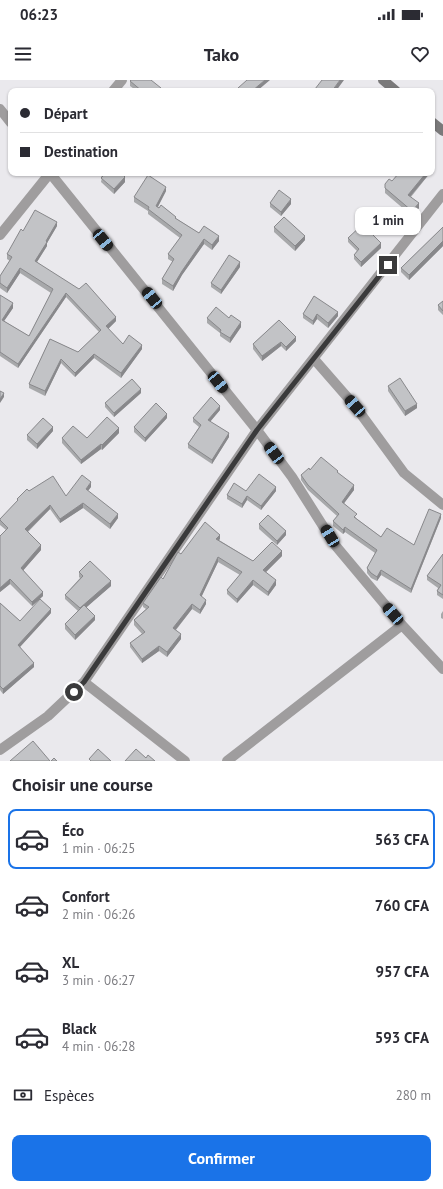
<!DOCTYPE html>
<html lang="fr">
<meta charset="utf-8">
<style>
body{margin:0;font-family:"PT Sans",sans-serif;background:#f2f2f3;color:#2b2b33;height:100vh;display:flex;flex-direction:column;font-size:15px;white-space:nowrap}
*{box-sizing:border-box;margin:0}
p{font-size:13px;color:#7c7c81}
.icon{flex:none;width:22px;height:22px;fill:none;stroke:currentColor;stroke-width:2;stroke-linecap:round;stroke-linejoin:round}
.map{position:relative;height:681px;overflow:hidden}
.sheet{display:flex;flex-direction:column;background:#fff;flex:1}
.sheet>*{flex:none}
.guide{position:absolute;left:8px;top:8px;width:427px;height:88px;border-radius:8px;box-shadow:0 1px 3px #0004;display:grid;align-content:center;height:88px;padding:0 12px;background:#fff}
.end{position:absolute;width:18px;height:18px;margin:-9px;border:5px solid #3a3a3b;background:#fff;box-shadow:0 0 0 2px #fff}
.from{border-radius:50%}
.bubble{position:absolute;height:28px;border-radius:8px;background:#fff;box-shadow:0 1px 3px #0004;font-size:13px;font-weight:700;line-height:28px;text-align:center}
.car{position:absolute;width:12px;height:24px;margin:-12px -6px;border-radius:5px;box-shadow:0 0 3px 1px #0007;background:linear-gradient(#222 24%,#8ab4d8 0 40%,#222 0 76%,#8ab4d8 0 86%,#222 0)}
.guide b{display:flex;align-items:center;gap:14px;height:38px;font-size:15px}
.guide b+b{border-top:1px solid #e1e1e2}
.guide i{width:10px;height:10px;background:#2b2b33}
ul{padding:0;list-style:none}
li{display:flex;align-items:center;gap:12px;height:60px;margin:0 8px 6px;padding:0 4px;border:2px solid transparent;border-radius:8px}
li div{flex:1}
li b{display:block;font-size:15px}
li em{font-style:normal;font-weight:700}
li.active{border-color:#1a73e8}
li>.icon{width:36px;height:36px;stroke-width:1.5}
h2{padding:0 12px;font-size:18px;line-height:48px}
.pay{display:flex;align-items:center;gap:10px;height:44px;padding:0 12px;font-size:15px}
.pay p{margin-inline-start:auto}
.cta{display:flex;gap:8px;margin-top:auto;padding:8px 12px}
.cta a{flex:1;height:46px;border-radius:8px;background:#1a73e8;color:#fff;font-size:16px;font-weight:700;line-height:46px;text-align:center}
.status{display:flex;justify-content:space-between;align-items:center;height:28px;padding:0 20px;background:#fff;direction:ltr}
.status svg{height:11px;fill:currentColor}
header{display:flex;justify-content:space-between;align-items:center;height:52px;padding:0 12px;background:#fff;font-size:18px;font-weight:700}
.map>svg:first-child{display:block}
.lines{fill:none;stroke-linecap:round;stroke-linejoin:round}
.street{stroke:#9f9d9e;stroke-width:10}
.secondary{stroke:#7a797a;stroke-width:10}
.wall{fill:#a7a8aa}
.shaded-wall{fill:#88888b}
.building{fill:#c2c3c6;stroke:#88888b}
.route{stroke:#3a3a3b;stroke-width:5}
</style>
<div class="status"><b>06:23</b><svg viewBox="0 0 49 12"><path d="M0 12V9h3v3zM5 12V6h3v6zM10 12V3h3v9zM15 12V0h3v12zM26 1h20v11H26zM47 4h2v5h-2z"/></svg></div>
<header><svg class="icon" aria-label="menu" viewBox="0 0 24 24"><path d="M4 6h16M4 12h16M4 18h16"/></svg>Tako<svg class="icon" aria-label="heart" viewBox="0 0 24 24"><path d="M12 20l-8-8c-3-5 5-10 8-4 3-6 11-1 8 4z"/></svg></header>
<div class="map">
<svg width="443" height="681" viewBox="0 0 443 681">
<rect width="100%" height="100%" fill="#eae9ed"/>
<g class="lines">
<!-- street -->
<path class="street" d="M113 11 122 0
M0 29 11 43
M50 93 257 350 292 397 335 465 402 545 443 589
M0 155 50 93
M314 279 355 326 404 393 443 425
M84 602 185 681
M0 670 48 636 84 602 257 350 443 114
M227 681 402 545"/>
<!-- secondary -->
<path class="secondary" d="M383 0 396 11
M432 42 443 51"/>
</g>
<!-- wall -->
<path class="wall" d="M130 1 161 11H137L130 6Z
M97 93H121L125 102 114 114 101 102 102 97Z
M430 93 411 117 419 128 412 136 385 113V104L392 101Z
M166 111 158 127 199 153 219 161 212 170 204 164 182 195 173 211 162 204V199L173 182 168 179V174L180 158 148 134V131L134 122V117Z
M270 123 291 124 281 136 270 127Z
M386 142 373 155 381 168 361 187 354 179V175L357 171 348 162V158Z
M57 146 47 163V166L37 182 116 241 108 249 123 264 142 269 121 298 94 278 75 297 61 283 45 316 29 308V304L50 259 78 272 99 252 66 217 18 288 0 276V215L13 228 4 241 29 256 51 213 20 193 7 213 0 208V196L10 181 7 179V174L23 151Z
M274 147 305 160 295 171 274 152Z
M443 147V166L409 200 401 192V188Z
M240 187 221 214 211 207V203Z
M314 216 338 236 328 248 317 239 313 245 303 238V234Z
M443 221V235L438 230V225Z
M207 238H229L241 247 230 263 220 256V253L207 243Z
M279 240 296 261 286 271 281 266 262 281 253 269V264Z
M388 306 417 328 405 336 388 311Z
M141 313 114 337 105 327V323Z
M220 330 210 342 229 357 212 384 188 368V364L199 347 193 342V338Z
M167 338 145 362 134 352V347Z
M53 351 37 369 27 360V355Z
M119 353 102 370 101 369 81 384 62 363V358H87Z
M310 390 338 393 354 410 344 423 357 439 381 457 414 465 441 438 411 513 381 495 377 501 371 498 367 493V488L375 473 345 452 343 454 333 446V441L337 436 308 410 301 400V395Z
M91 407 88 411 118 438 110 449 83 428 60 443 50 429 28 452 41 470 23 490 43 516 32 526 10 504 0 512V456L6 450 0 445V439L17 422V419L29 411 66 416Z
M246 411H276L261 430 247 420 242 428 227 419V415Z
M259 444 286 455 277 465 259 449Z
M220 459 219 460 253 481 282 476 266 492 276 505 268 516 253 505 237 523 227 514V510L240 495 218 482 201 517 206 524 200 534 192 529 176 550 181 559 167 577 159 571 142 583 130 567V563L142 554 134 545V540L146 529 143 527V523L163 499 181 474Z
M443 474V519L437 515V511L438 508 427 500V496Z
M79 492 111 506 86 527 95 540 75 560 65 549V544L78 531 65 519V515L80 498 79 497Z
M0 523 20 541 51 533 20 567 34 587 3 614 0 610Z
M443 531V539L441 538V534Z"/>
<!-- shaded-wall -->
<path class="shaded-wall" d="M265 0H270L257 11H252Z
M340 0H344L336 11H332Z
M426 93H430L408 119V115Z
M125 97V102L114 114V109Z
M166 107V111L156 130V126Z
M291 119V124L281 136V132Z
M419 123V128L412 136V131Z
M386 138V142L370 157V152Z
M57 142V146L47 163V166L35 185V181Z
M219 156V161L212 170V165Z
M305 156V160L295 171V166Z
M204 159V164L182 195 173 211V206L182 191Z
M443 161V166L409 200V195Z
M381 163V168L361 187V182Z
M240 182V187L221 214V210Z
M20 188V193L7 213V208Z
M66 213V217L18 288V284Z
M13 223V228L2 244V240Z
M338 232V236L328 248V243Z
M317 234V239L313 245V241Z
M116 237V241L106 251V246Z
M241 242V247L230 263V258Z
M296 257V261L286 271V267Z
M281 262V266L262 281V276Z
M142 265V269L121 298V293Z
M94 274V278L75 297V293Z
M61 279V283L45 316V311Z
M141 309V313L114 337V333Z
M4 313V317L0 323V319Z
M417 324V328L405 336V331Z
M220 326V330L208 344V340Z
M167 334V338L145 362V358Z
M53 347V351L37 369V364Z
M119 348V353L102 370V365Z
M229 353V357L212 384V380Z
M101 364V369L81 384V380Z
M91 402V407L86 413V409Z
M354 405V410L342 426V422Z
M276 407V411L261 430V426Z
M247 416V420L242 428V424Z
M83 423V428L60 443V439Z
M50 425V429L25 454V449Z
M118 434V438L110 449V444Z
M441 434V438L411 513V509Z
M345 447V452L343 454V450Z
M286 451V455L277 465V461Z
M220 455V459L216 463V459Z
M41 465V470L21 493V488Z
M282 471V476L263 495V490Z
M218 477V482L200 520V515Z
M381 490V495L377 501V497Z
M10 499V504L0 512V508Z
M253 500V505L237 523V519Z
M276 500V505L268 516V512Z
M111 501V506L80 533V528Z
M43 512V516L32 526V522Z
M206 520V524L200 534V530Z
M192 524V529L173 553V548Z
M51 529V533L18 569V565Z
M95 536V540L75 560V555Z
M181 554V559L167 577V572Z
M159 566V571L142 583V579Z
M34 583V587L3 614V609Z"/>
<!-- building -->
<path class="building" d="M131 0H151L161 8 158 11H142L130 1Z
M247 0H265L252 11H241L238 8Z
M322 0H340L332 11H317L315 9Z
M102 93H121L125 97 114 109 101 98 104 95Z
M399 93H426L408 115 419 123 412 131 385 108V104L389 99 392 101Z
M148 95 166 107 156 126 159 128 161 125 176 137 175 138 199 153 204 146 219 156 212 165 204 159 182 191 173 206 162 199 174 179 168 174 182 155 148 129 149 127 134 117Z
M279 110 291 119 281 132 270 123Z
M379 129 386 138 370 152 381 163 361 182 354 175 359 169 348 158Z
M35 130 57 142 46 161 47 162 35 181 79 209 86 203 116 237 106 246 123 264 129 255 142 265 121 293 94 274 75 293 61 279 45 311 29 304 50 259 78 272 101 250 66 213 18 284 0 272V215L13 223 2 240 29 256 53 209 20 188 7 208 0 203V196L12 177 7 174 21 149 23 151Z
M284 137 305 156 295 166 274 147Z
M443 147V161L409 195 401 188Z
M229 175 240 182 221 210 211 203Z
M314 216 338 232 328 243 317 234 313 241 303 234Z
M443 221V231L438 225Z
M216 227 229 238 231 235 241 242 230 258 220 252 221 250 207 238Z
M279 240 296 257 286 267 281 262 262 276 253 264Z
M400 298 417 324 405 331 388 306Z
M132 299 141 309 114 333 105 323Z
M0 311 4 313 0 319Z
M211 317 220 326 208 340 229 353 212 380 188 364 201 345 193 338Z
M156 323 167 334 145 358 134 347Z
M107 337 119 348 102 365 101 364 81 380 62 358 73 346 87 358Z
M43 338 53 347 37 364 27 355Z
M321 377 338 391 337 392 354 405 342 422 357 434 354 437 381 457 387 448 414 465 429 429 441 434 411 509 381 490 377 497 371 493 367 488 377 470 345 447 343 450 333 441 339 434 308 405 301 395 309 388 310 390Z
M259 394 276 407 261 426 247 416 242 424 227 415 234 403 246 411Z
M82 395 91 402 86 409 118 434 110 444 83 423 60 439 50 425 25 449 41 465 21 488 43 512 32 522 10 499 0 508V456L8 448 0 440V439L18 420 17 419 27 409 29 411 53 396 66 416Z
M268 435 286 451 277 461 259 444Z
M205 442 220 455 216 459 253 481 272 462 282 471 263 490 276 500 268 512 253 500 237 519 227 510 242 492 218 477 200 515 206 520 200 530 192 524 173 548 181 554 167 572 159 566 142 579 130 563 145 552 134 540 149 527 143 523 161 497 163 499 178 472 181 474Z
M443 474V515L437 511 441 505 427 496Z
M90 481 111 501 80 528 65 515 83 496 79 492Z
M40 519 51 529 18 565 34 583 3 609 0 606V523L20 541Z
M84 525 95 536 75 555 65 544Z
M33 661 50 681H10Z
M98 669 111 681H91L89 679Z
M136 669 146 678 148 675 155 681H125Z
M54 678 57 681H51Z"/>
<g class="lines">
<!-- route -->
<path class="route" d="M74 612 84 602 257 350 388 185"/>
</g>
</svg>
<i class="end from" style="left:74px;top:612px"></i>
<i class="end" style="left:388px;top:185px"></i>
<div class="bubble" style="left:355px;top:127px;width:66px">1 min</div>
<i class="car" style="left:103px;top:160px;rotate:141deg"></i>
<i class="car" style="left:152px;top:218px;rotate:321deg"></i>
<i class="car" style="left:218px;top:302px;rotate:141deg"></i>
<i class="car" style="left:355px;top:326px;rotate:319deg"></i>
<i class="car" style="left:274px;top:373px;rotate:323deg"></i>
<i class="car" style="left:330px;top:456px;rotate:329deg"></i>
<i class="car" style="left:393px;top:534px;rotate:319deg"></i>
<div class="guide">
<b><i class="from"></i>Départ</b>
<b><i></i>Destination</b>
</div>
</div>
<section class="sheet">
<h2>Choisir une course</h2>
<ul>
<li class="active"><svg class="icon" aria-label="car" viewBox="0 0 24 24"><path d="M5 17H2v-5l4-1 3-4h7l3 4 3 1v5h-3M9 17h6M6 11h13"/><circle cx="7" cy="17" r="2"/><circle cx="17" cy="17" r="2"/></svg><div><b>Éco</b><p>1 min · 06:25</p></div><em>563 CFA</em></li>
<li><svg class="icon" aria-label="car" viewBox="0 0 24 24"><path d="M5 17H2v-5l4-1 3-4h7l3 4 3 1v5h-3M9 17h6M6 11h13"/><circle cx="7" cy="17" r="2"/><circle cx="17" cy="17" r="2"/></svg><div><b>Confort</b><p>2 min · 06:26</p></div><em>760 CFA</em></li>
<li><svg class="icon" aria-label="car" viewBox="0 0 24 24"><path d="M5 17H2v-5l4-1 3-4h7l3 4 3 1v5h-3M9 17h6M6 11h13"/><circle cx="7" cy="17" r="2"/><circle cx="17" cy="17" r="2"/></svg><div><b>XL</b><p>3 min · 06:27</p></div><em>957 CFA</em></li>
<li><svg class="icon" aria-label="car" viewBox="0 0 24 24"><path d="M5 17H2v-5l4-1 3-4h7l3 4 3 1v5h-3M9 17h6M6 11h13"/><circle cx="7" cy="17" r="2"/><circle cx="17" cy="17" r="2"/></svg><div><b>Black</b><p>4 min · 06:28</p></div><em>593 CFA</em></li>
</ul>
<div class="pay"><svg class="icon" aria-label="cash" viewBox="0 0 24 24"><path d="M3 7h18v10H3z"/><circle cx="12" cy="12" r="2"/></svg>Espèces<p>280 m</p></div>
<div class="cta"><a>Confirmer</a></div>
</section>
